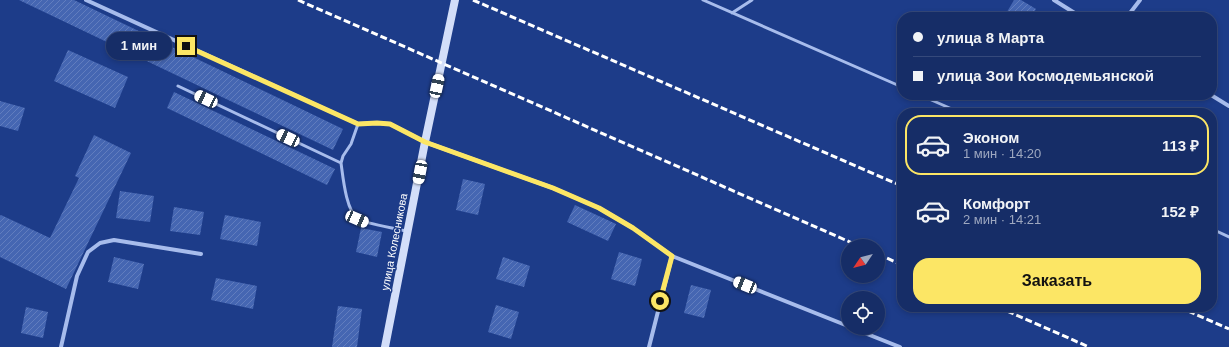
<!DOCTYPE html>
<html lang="ru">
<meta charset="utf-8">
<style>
body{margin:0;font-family:Helvetica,sans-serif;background:#233970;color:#f1f3f6;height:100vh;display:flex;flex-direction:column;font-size:15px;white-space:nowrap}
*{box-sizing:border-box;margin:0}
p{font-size:13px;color:#9ea8c0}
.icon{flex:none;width:22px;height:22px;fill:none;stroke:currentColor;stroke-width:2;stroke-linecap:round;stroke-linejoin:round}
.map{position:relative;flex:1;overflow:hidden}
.sheet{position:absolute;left:897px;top:108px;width:320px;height:204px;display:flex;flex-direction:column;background:#162d67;border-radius:16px;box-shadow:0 2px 6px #0003,0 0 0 1px #35497b}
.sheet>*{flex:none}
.hud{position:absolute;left:897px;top:12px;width:320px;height:88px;border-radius:16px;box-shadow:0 2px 6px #0003,0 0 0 1px #35497b;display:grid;align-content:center;height:88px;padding:0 16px;background:#162d67}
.needle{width:26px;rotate:235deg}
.buttons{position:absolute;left:841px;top:239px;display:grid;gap:8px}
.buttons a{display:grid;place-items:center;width:44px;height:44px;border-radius:50%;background:#162d67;box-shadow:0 2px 6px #0003,0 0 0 1px #35497b;font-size:20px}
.end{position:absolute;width:18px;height:18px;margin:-9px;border:5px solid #fce665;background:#111;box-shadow:0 0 0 2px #111}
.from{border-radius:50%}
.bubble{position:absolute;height:28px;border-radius:14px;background:#162d67;box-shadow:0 2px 6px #0003,0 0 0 1px #35497b;font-size:13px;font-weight:800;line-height:28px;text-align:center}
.car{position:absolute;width:12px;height:24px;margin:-12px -6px;border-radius:5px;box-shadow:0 0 3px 1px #0007;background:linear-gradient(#fff 24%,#345 0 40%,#fff 0 76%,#345 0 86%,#fff 0)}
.hud b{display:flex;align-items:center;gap:14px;height:38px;font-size:15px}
.hud b+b{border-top:1px solid #35497b}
.hud i{width:10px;height:10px;background:#f1f3f6}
ul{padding:7px 0 0;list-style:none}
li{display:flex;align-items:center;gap:12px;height:60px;margin:0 8px 6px;padding:0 8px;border:2px solid transparent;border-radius:16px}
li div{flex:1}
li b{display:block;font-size:15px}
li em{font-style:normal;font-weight:800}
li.selected{border-color:#fce665}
li>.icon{width:36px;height:36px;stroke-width:1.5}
.primary-button{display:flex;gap:8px;margin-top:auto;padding:8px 16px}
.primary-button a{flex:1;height:46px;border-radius:16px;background:#fce665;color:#111;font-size:16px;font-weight:800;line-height:46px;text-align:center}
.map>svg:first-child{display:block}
.building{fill:url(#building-hatch)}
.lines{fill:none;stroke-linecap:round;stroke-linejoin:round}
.lane{stroke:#a7bcec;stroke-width:3}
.street{stroke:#a7bcec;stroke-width:4}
.secondary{stroke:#d3def9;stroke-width:8}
.rail{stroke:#fff;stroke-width:3;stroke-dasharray:7 3;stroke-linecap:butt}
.route{stroke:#fce665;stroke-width:5}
.labels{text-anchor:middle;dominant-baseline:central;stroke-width:3;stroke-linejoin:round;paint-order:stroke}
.street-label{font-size:11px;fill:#fff;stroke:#1d3c89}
</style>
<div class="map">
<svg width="1229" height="347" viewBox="0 0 1229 347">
<defs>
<pattern id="building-hatch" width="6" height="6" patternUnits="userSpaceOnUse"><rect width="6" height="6" fill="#4566b2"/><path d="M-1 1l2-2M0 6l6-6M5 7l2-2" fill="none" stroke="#617dbe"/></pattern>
</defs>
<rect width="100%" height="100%" fill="#1d3c89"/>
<!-- building -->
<path class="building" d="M19 0H74L343 129 333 150Z
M1014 0H1021L1036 9 1031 17H1004Z
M68 50 128 77 115 108 54 81Z
M174 92 335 169 327 185 167 108Z
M0 101 25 108 18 131 0 126Z
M94 135 131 153 66 289 0 257V216L1 215 50 238 79 178 75 176Z
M463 179 485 184 478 215 456 210Z
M120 191 154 196 150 222 116 218Z
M575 205 616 224 608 241 567 222Z
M174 207 204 212 200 235 170 231Z
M225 215 261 222 257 246 220 239Z
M361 228 382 232 377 257 356 252Z
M619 252 642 259 635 286 611 279Z
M114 257 144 264 138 289 108 282Z
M503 257 530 266 524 287 496 279Z
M216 278 257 286 253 309 211 300Z
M691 285 711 290 704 318 684 313Z
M496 305 519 312 511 339 488 332Z
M338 306 362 309 357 347H332Z
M26 307 48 312 43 338 21 333Z"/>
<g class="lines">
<!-- lane -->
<path class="lane" d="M703 0 902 87
M732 13 752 0
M178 86 341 163 343 156 351 144 358 124
M920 95 961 113
M341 163C343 177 346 211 358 219 366 224 395 228 406 231
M1212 229 1229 237"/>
<!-- street -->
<path class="street" d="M86 0 358 124 377 123 390 124 425 142 553 188 599 208 633 228 672 256 848 326
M1054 0 1081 17
M1127 17 1140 0
M1211 95 1229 106
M852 328 900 347
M61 347 77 276 88 252 100 243 114 240 201 254
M649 347 672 256"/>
<!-- secondary -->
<path class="secondary" d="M385 347 425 142 455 0"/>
<!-- rail -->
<path class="rail" d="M298 0 859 246
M473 0 902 186
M878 254 902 265
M998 307 1089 347
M1179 307 1229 329"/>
</g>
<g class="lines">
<!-- route -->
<path class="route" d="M186 46 358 124 377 123 390 124 425 142 553 188 599 208 633 228 672 256 660 301"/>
</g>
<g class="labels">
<!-- street labels -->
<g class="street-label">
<text transform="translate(394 242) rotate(-79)">улица Колесникова</text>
</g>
</g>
</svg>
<div class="buttons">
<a><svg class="needle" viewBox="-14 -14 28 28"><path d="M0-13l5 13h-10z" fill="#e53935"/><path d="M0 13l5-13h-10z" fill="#9ea8c0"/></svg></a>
<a><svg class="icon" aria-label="locate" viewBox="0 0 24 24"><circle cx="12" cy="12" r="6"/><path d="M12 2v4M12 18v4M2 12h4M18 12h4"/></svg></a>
</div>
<i class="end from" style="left:660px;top:301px"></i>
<i class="end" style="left:186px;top:46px"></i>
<div class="bubble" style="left:106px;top:32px;width:66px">1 мин</div>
<i class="car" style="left:437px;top:86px;rotate:12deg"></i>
<i class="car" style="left:206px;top:99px;rotate:295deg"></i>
<i class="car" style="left:288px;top:138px;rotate:295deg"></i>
<i class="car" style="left:420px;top:172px;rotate:191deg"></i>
<i class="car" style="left:357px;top:219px;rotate:113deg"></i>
<i class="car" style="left:745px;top:285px;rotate:292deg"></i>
<div class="hud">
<b><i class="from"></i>улица 8 Марта</b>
<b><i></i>улица Зои Космодемьянской</b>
</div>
<section class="sheet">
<ul>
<li class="selected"><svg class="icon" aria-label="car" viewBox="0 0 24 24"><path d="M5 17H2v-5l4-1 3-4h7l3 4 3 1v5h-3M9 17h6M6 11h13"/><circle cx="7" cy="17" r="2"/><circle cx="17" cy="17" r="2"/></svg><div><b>Эконом</b><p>1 мин · 14:20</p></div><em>113 ₽</em></li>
<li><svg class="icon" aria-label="car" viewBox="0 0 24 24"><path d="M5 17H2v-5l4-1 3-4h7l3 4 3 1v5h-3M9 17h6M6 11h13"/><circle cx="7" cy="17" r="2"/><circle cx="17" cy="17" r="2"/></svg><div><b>Комфорт</b><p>2 мин · 14:21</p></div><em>152 ₽</em></li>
</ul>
<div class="primary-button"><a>Заказать</a></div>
</section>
</div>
